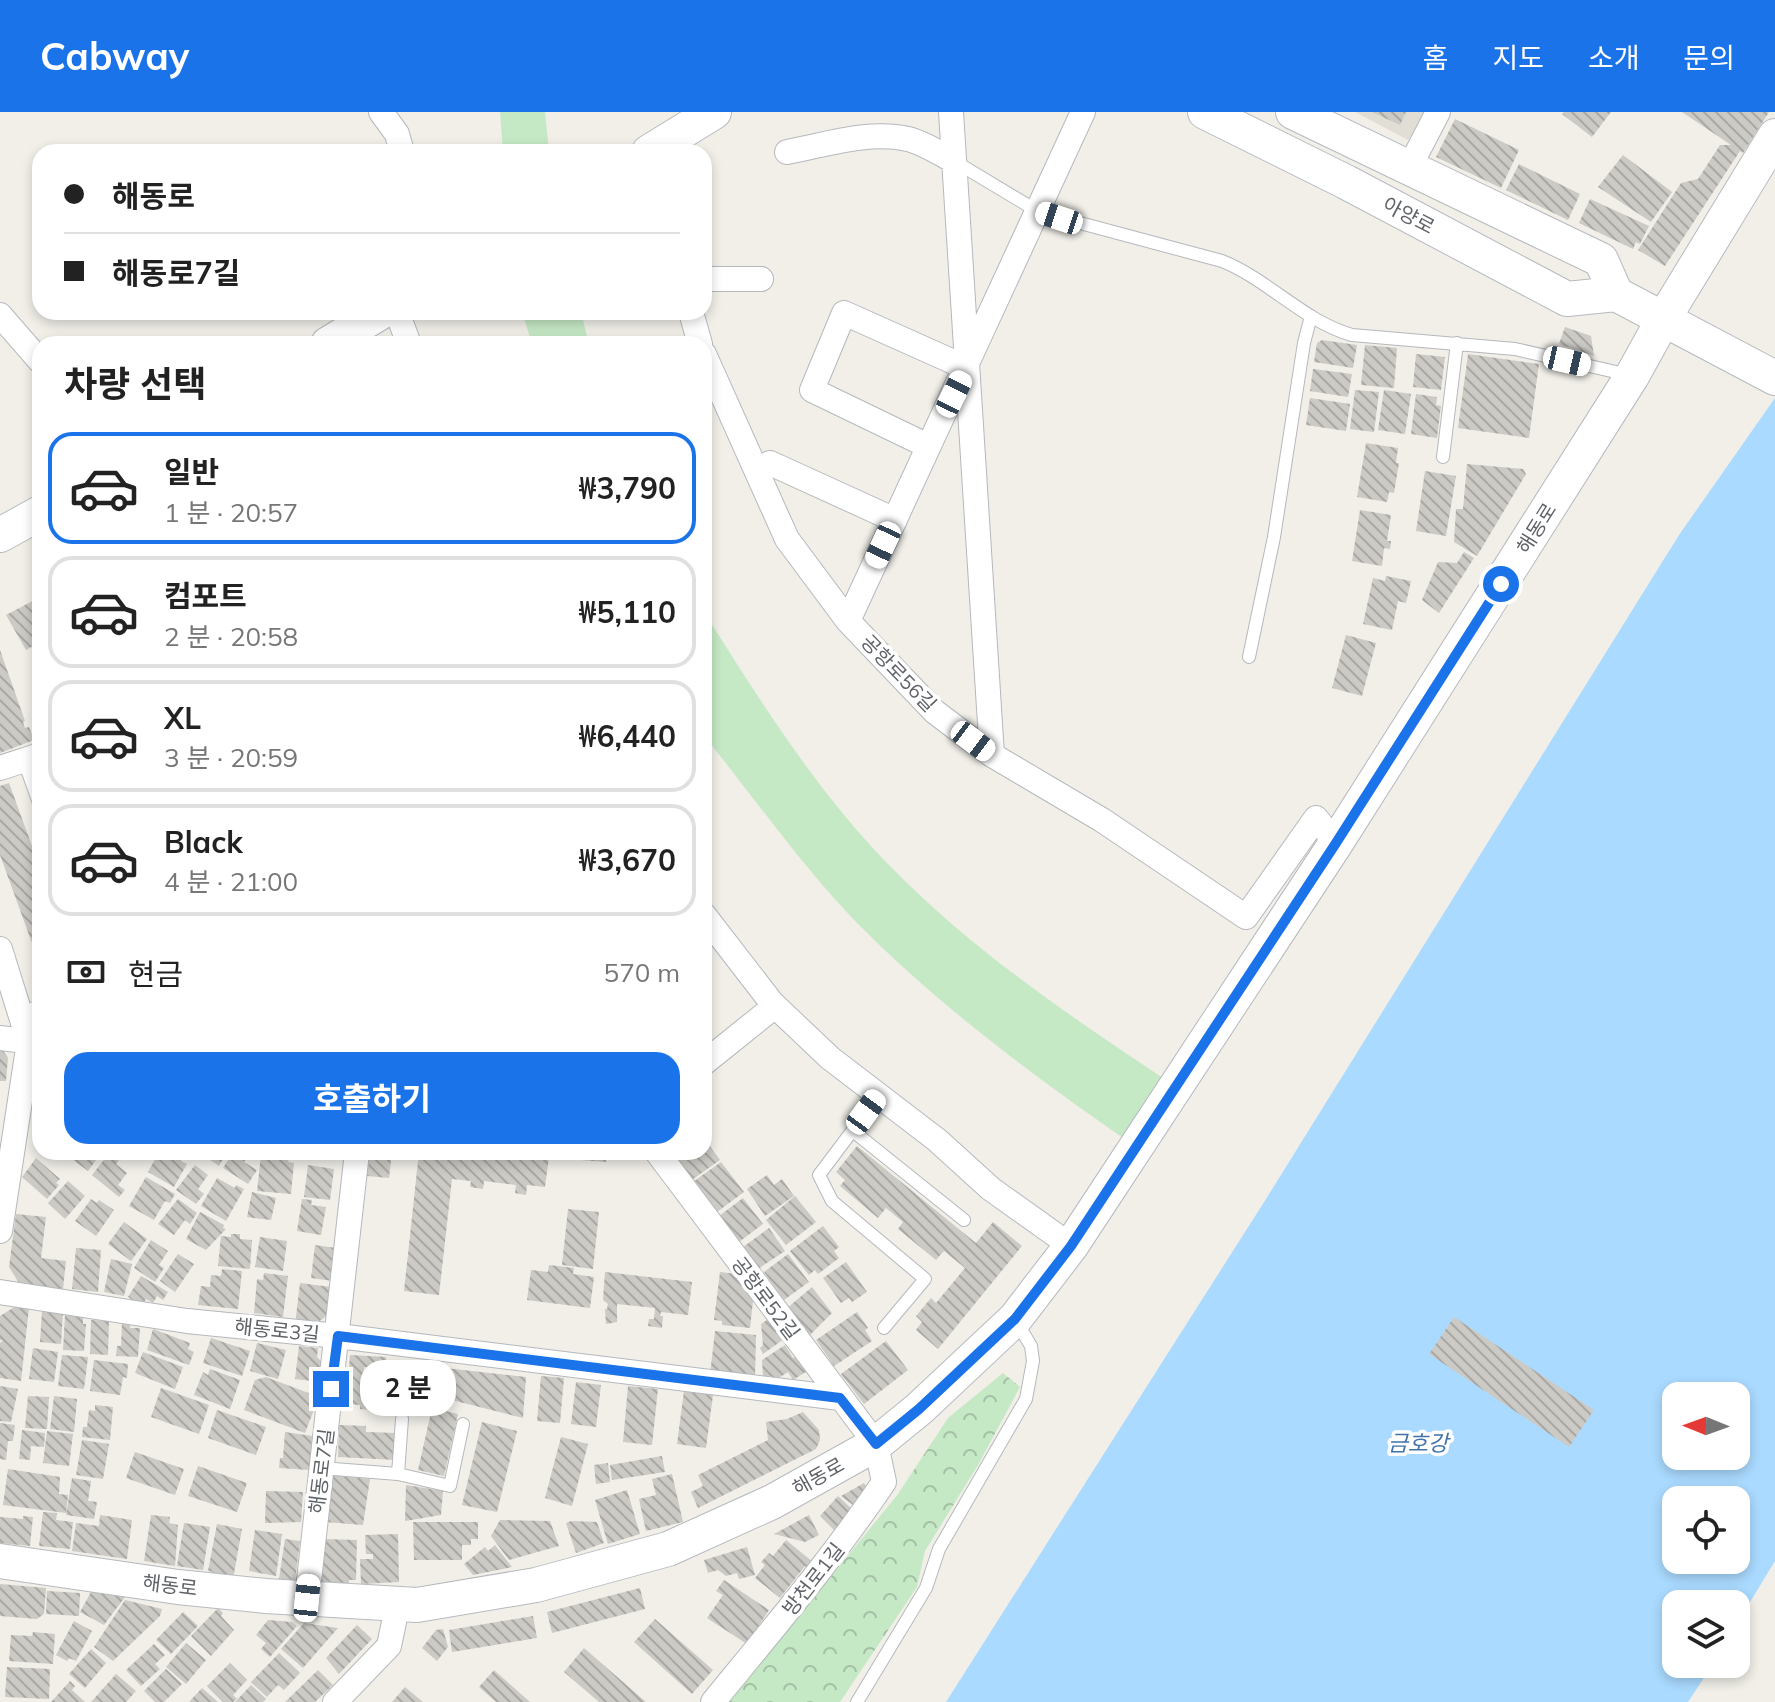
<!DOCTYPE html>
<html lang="ko">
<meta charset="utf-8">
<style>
body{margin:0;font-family:Mulish,"Noto Sans KR",sans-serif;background:#f2f2f2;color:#222;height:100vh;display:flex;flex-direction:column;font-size:30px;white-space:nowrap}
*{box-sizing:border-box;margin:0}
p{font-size:26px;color:#767676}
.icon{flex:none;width:44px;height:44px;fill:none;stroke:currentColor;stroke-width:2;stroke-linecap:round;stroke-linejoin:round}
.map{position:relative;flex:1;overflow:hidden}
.drawer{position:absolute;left:32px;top:224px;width:680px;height:824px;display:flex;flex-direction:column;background:#fff;border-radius:24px;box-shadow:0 4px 12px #0003}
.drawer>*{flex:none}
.banner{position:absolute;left:32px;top:32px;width:680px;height:176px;border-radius:24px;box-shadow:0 4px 12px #0003;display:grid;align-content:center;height:176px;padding:0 32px;background:#fff}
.needle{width:52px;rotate:271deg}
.fabs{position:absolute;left:1662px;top:1270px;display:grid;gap:16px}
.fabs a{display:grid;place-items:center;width:88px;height:88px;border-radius:16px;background:#fff;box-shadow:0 4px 12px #0003;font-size:40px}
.end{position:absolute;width:36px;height:36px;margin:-18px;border:10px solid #1a73e8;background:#fff;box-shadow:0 0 0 4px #fff}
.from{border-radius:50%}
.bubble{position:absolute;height:56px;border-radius:24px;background:#fff;box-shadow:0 4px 12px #0003;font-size:26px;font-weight:700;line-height:56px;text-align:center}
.car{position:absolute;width:24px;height:48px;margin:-24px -12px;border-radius:10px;box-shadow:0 0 6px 2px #0007;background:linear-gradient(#fff 24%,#345 0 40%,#fff 0 76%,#345 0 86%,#fff 0)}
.banner b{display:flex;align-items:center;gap:28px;height:76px;font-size:30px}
.banner b+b{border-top:2px solid #e0e0e0}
.banner i{width:20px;height:20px;background:#222}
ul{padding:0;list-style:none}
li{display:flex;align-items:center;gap:24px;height:112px;margin:0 16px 12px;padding:0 16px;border:4px solid #e0e0e0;border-radius:24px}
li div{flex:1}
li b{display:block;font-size:30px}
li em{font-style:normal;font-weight:700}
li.on{border-color:#1a73e8}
li>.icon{width:72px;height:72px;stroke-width:1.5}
h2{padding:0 32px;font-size:36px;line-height:96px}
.pay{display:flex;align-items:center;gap:20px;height:88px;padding:0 32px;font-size:30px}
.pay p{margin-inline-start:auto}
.button{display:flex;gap:16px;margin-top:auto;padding:16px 32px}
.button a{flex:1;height:92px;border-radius:24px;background:#1a73e8;color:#fff;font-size:32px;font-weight:700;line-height:92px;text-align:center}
header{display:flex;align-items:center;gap:48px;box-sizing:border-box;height:112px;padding:0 40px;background:#1a73e8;color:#fff}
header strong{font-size:38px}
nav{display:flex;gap:44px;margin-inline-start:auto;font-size:28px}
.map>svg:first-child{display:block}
.education{fill:#e1ded6}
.green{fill:#c5e8c5}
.forest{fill:url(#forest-crowns)}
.water{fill:#aadaff;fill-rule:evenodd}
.building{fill:url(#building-back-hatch)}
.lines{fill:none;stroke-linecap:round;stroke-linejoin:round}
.lane-casing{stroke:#b5b8bc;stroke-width:14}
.street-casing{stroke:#b5b8bc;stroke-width:26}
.secondary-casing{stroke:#b6babf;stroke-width:36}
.lane{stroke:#fff;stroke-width:12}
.street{stroke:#fff;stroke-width:24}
.secondary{stroke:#fff;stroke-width:34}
.route{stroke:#1a73e8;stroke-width:10}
.labels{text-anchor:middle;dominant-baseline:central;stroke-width:7;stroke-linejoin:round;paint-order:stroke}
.street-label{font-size:20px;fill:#5f6368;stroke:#fff}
.water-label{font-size:22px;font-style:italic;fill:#4174aa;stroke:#fff}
</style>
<header>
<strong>Cabway</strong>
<nav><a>홈</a><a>지도</a><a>소개</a><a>문의</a></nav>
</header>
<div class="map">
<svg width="1775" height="1590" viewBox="0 0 1775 1590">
<defs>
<pattern id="forest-crowns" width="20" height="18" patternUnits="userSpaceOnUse" patternTransform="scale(2)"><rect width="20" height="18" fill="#c5e8c5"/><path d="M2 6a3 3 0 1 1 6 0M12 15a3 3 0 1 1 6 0" fill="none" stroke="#a3c0a4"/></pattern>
<pattern id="building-back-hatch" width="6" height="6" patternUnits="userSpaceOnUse" patternTransform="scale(2)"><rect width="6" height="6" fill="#cccac5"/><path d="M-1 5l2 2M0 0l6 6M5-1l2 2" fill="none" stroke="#a9a8a4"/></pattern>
</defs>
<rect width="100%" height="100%" fill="#f1efe8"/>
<!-- education -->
<path class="education" d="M1355 0H1428L1408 28Z"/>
<!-- green -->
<path class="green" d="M500 0H545L549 40H503Z
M522 200H581L589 232H532Z
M704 500C759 587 815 677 887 751 972 839 1074 907 1175 974L1136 1035C1039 968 944 898 860 814 806 759 761 695 713 635L704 619Z"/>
<!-- forest -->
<path class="forest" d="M1003 1261 1020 1275 978 1353 925 1439 917 1475 840 1590H729L898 1382 948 1306Z"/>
<!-- water -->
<path class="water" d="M1775 286V1449L1736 1513V1492H1676V1552H1713L1688 1590H946L1266 1087 1679 423ZM1676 1284H1736V1344H1676ZM1676 1388H1736V1448H1676Z"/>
<!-- building -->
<path class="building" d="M1372 0H1406L1400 13Z
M1564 0H1611L1592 25 1562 2Z
M1682 0H1769L1743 41 1740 39 1665 154 1638 138 1681 71 1698 67 1720 33H1731Z
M1455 7 1519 38 1501 76 1436 45Z
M1623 43 1672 80 1651 110 1598 75Z
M1519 52 1580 82 1568 108 1506 78Z
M1590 87 1649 114 1640 132 1636 130 1633 137 1579 111Z
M1565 215 1591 224 1594 244 1559 232Z
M1322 228 1357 233 1353 256 1314 250 1317 231Z
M1365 233 1397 236 1394 276 1361 273Z
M1416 242 1445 245 1441 278 1413 275Z
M1468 242 1539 252 1529 326 1458 316Z
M1313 257 1352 262 1348 285 1310 279Z
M1355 278 1379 280 1374 320 1350 317Z
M1384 278 1411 282 1405 322 1378 318Z
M1416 282 1437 285 1436 293 1441 294 1437 326 1411 322Z
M1310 286 1350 292 1346 319 1306 313Z
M1366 331 1398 336 1396 351H1399L1394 381 1389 380 1387 390 1357 385Z
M1467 352 1523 357 1526 362 1477 444 1454 430 1456 397H1463Z
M1425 359 1456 364 1446 424 1416 419Z
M1360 398 1391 403 1387 429H1391L1390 437 1384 436 1382 454 1352 449Z
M1464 440 1474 446 1439 501 1422 488 1438 450 1457 451Z
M1386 464 1411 469 1406 491 1398 489 1392 518 1363 512 1373 466 1385 469Z
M40 485V530L26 538 6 503Z
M1346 523 1376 531 1362 584 1332 576Z
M0 538 25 609 23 610 25 616 29 615 34 628 0 641Z
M9 671 40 756V853L0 743V674Z
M0 934 8 946 6 969H0Z
M36 982H40V1030L33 1025Z
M704 1026 720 1048 689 1070 673 1049 685 1040H704Z
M857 1034 976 1131 993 1110 1022 1134 938 1237 916 1218 922 1210 916 1204 931 1186 936 1191 965 1156 944 1139 936 1148 898 1117 903 1110 886 1096 878 1106 840 1074 845 1068 836 1060Z
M71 1040H102L88 1059 68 1044Z
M110 1040H117L122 1044 116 1052 127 1061 118 1073 125 1078 119 1085 92 1063Z
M159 1040H187L181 1049 187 1052 174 1075 148 1060Z
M198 1040H227L219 1054Z
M233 1040H250L244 1050 257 1058 248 1072 223 1056Z
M370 1040H392L389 1066 367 1064Z
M419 1040H504L549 1045 545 1075 527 1073 526 1083 515 1081 516 1073 484 1069 483 1077 470 1075 471 1069 452 1067 439 1183 404 1179Z
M569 1040H607L606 1050 568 1047Z
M261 1043 289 1046 288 1050 294 1051 291 1082 257 1079Z
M36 1046 60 1067 56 1071 59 1073 47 1087 22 1065Z
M721 1050 744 1080 713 1103 690 1072Z
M195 1053 208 1063 198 1077 204 1082 196 1092 176 1078Z
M308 1053 334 1057 330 1088 304 1085Z
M767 1063 774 1073 782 1067 794 1084 765 1104 747 1077Z
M146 1065 175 1082 170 1091 165 1089 154 1108 129 1094Z
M217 1066 235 1076 236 1073 244 1077 226 1109 201 1094Z
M68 1069 85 1084 65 1107 48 1091Z
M252 1080 276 1086 271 1108 247 1105Z
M795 1084 816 1110 786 1133 766 1108Z
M743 1086 763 1112 735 1133 715 1107Z
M91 1087 97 1091 99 1088 114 1098 96 1124 75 1109Z
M178 1087 197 1101 190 1112 185 1108 174 1123 158 1112Z
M302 1087 312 1088 311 1093 326 1095 321 1123 297 1119Z
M568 1097 599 1100 593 1157 562 1153Z
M200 1100 224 1113 223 1116 226 1117 206 1138 186 1127Z
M16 1102 46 1105 41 1146 66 1149 63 1177 19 1171 9 1155Z
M124 1110 147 1127 131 1149 108 1132Z
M823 1114 839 1135 834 1139 839 1146 818 1162 815 1158 809 1163 790 1139Z
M769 1116 785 1139 758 1157 743 1135Z
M231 1122H240V1127L252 1128 250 1157 218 1154 221 1124 231 1125Z
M260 1125 287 1129 283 1159 255 1155Z
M151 1128 168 1139 159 1153 164 1156 155 1170 134 1156Z
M315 1133 336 1136 333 1169 311 1166Z
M76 1136 101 1138 98 1180 72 1177Z
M178 1142 194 1152 175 1180 160 1169Z
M788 1142 809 1170 784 1188 764 1160Z
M111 1147 132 1152 124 1184 104 1180Z
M846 1150 867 1180 852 1190 849 1186 841 1191 823 1166Z
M549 1153 574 1156 573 1162 594 1165 590 1196 527 1188 531 1158 548 1160Z
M222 1157 242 1159 238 1197 198 1193 201 1174 210 1175 211 1163 221 1164Z
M605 1160 692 1170 688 1203 661 1200 660 1204H663L662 1216 648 1214 649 1207H654L655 1196 617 1192V1210L606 1212 605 1197H607L608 1192 603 1188Z
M720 1160 736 1162 753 1189 750 1216 722 1213V1209L714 1208Z
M264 1161 288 1164 283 1205 254 1201 257 1167 263 1168Z
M141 1164 168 1180 163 1188 157 1184 153 1191 146 1187 142 1194 128 1185Z
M300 1171 331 1175 328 1203 311 1215 295 1213Z
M812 1175 832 1201 808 1225 786 1197Z
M16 1194 29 1196 21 1269 0 1266V1231L3 1228H0V1204Z
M42 1199 63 1201 61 1232 40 1230Z
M857 1200 868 1216 865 1218 872 1229 834 1254 816 1228Z
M65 1203 83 1205V1212H86L84 1239 63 1238Z
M1454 1205 1594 1298 1569 1335 1429 1242Z
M770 1206 784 1227 763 1242 760 1236 763 1233 761 1212Z
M91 1208 109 1209 108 1243 90 1242Z
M122 1209H130V1216H140L138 1245 116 1244 117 1234H121Z
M153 1217 190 1231 188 1237 194 1240 189 1253 147 1238Z
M715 1219 756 1223 755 1267 710 1262Z
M211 1226 250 1239 242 1264 203 1251Z
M886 1229 908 1258 864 1292 841 1262Z
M257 1231 286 1238 278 1267 250 1259Z
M785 1233 793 1246 799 1242 809 1258 793 1268 788 1260 774 1269 771 1264 763 1265 762 1248Z
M299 1234 318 1236 317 1245 323 1251 321 1270 295 1267Z
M33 1236 58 1240 54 1270 29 1267Z
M143 1240 183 1255 175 1277 135 1261Z
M62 1243 88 1245 84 1277 58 1274Z
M350 1243 386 1245V1257L364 1255 363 1271 385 1272 384 1299 360 1297V1293L346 1292Z
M94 1248 128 1252 127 1266 123 1265 120 1283 90 1279Z
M409 1252 526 1265 523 1306 436 1284 437 1275 412 1272Z
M210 1257 240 1268 230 1297 194 1283 203 1260 208 1263Z
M541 1264 564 1266 560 1311 537 1309Z
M266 1265 319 1285 305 1321 244 1298 255 1268Z
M576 1270 601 1273 596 1315 571 1312Z
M0 1274 18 1277 11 1310 0 1309Z
M628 1274 658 1277 652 1333 623 1330Z
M161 1276 209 1293 199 1322 151 1305Z
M684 1279 713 1283 706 1336 677 1332Z
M28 1284 49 1285 47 1317 25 1316Z
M54 1284 77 1287 74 1320 50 1317Z
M95 1293 113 1295 110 1328 82 1325 83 1315H87L89 1298 95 1299Z
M432 1296 458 1302 444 1364 418 1358Z
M217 1298 266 1315 256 1343 208 1326Z
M803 1300 819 1318 820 1328 816 1337 698 1396 691 1380 703 1374 698 1363 768 1328 766 1310 787 1307Z
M482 1310 517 1319 497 1400 462 1393Z
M0 1311 15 1313 13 1329H8L6 1348 0 1347Z
M339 1313 366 1314V1320L397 1321 396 1348 338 1345Z
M22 1318 45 1321 44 1335 31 1334 30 1348 19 1347Z
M47 1319 73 1322 69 1354 43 1351Z
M285 1320 312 1324 310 1358 279 1356 280 1346H283Z
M561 1325 588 1332 572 1394 545 1386Z
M82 1328 109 1332 103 1367 76 1363Z
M135 1340 184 1357 175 1383 126 1366Z
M662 1344 665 1360 612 1368 610 1353Z
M608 1351 610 1370 596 1372 594 1353Z
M198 1354 247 1371 237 1400 188 1384Z
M8 1357 60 1365 59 1382 68 1383 66 1401 3 1393Z
M672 1362 683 1410 646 1419 639 1387 656 1383 652 1367Z
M329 1363 370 1367 363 1413 325 1410Z
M72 1366 91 1369 88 1389 97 1390 94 1407 66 1403Z
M864 1371 866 1374 853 1393 841 1384Z
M406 1373 443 1379 441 1403 405 1409Z
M627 1378 640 1422 608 1432 595 1388Z
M266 1379 303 1380 301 1410 265 1411Z
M838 1384 853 1398 834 1418 820 1404Z
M43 1400 57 1401 56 1408 73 1410 70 1437 39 1434Z
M100 1403 132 1408 127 1447 72 1439 76 1411 99 1414Z
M151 1403 170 1405 169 1411 178 1413 175 1454 144 1449Z
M809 1403 819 1423 805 1430 774 1422Z
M23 1404 33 1405 30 1434 0 1431V1405L23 1407Z
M500 1408 550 1409 559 1434 509 1448 491 1424Z
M571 1409 597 1410 604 1431 576 1441 566 1411Z
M413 1410H478V1427H471V1433H462V1448H414Z
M184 1411 210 1415 203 1458 177 1454Z
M217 1412 242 1417 233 1467 213 1463V1460L208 1459Z
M255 1418 282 1422 276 1464 249 1459Z
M398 1422 399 1470 361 1472 360 1447H373V1442H366L365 1423Z
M285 1427 300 1429 295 1469 279 1467Z
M323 1427 357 1428 356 1468H349V1472L322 1471Z
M786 1428 813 1450 807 1456 805 1454 780 1486 755 1466 765 1453 761 1450 769 1441 773 1444Z
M495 1433 512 1455 473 1463 464 1452 485 1435 488 1439Z
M747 1435 755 1463 739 1467 737 1461 726 1464 718 1458 708 1461 704 1448Z
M724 1468 769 1498 747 1532 707 1506 723 1483 716 1479Z
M0 1472 46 1476 44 1502 37 1507 0 1504Z
M640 1476 645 1497 552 1521 547 1500Z
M47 1479 80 1481 79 1504 46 1502Z
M91 1480 125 1485 104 1513 80 1500Z
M125 1488 162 1497 160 1504 113 1549 94 1535Z
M218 1496 223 1501 221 1504 234 1518 211 1544 191 1524Z
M183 1500 198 1514 171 1542 156 1528Z
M533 1504 537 1526 452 1540 449 1518Z
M655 1507 713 1558 692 1582 634 1530Z
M268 1508 292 1510 297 1514 270 1545 261 1537 266 1531 256 1523Z
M74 1509 92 1519 76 1549 69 1546 67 1549 56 1543Z
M304 1511 338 1516 303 1556 281 1537Z
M357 1513 372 1527 339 1562 326 1546Z
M443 1517 448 1535 437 1549 422 1536 436 1518Z
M33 1520 55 1522 53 1552 9 1549 11 1523 32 1524Z
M186 1531 206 1548 186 1572 166 1555Z
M154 1532 165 1543 155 1552 160 1557 141 1574 126 1558Z
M584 1536 646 1590H599L564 1560Z
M91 1537 106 1551 85 1576 69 1562Z
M279 1541 300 1561 284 1578 278 1573 267 1585 251 1570Z
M230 1551 247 1568 233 1583 237 1587 233 1590H223L207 1574Z
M7 1555 50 1557 49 1587 5 1585Z
M166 1557 182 1572 164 1590H155L144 1579Z
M318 1558 333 1573 315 1590H285Z
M494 1558 530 1590H496L479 1575Z
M116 1562 136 1579 126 1590H91Z
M70 1569 75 1574 72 1578 85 1590H51Z
M251 1573 266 1587 263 1590H235Z
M405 1575 423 1590H392Z
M202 1576 218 1590H189Z"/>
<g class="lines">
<defs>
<path id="lane" d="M954 49 1039 100 1222 149C1269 168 1303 209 1352 223L1515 237 1629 263
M1443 345 1457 231
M1249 545 1274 425 1304 231 1311 204
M24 649 40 694
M20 901 40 894
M880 982 819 1063 832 1089 925 1167 884 1216
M853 1019 964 1108
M321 1356 398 1362 450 1374 463 1312
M398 1362 402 1307
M857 1590 926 1476 939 1437 1026 1287 1033 1249 1031 1234 1015 1207"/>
<path id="street" d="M381 0 397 22 402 40
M951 0 992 643
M787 40C825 33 869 18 908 27 924 31 939 41 954 49
M1409 56 1438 0
M704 167H761
M397 200 409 232
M691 200 700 232
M0 203 40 249
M704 242 787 427 848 509 935 600 992 643 1102 708 1246 805 1316 706 1336 731
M928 334 812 278 844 201 967 256
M770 351 895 408
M848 509 1083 0
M0 656 40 643
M704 803 772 891 830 946 937 1028 991 1077 1071 1134
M0 837 29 930 0 1119
M0 926 40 931
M704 951 775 894
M657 1040 876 1332 884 1370C832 1447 772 1518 713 1590
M0 1180 187 1209 338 1224 840 1286
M307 1486 357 1040
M335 1590 389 1534 398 1491"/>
<path id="secondary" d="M1205 0 1346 70 1567 187 1616 182 1775 266
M1293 0 1601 148 1616 182
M649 40 714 0
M328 232 381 200
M0 423 40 401
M0 1449 178 1475 266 1484 417 1493 536 1473 668 1437 772 1390 876 1332 919 1297 1015 1207 1071 1134 1336 731 1632 264 1664 206 1775 24"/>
</defs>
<!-- lane casing -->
<use href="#lane" class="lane-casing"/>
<!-- street casing -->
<use href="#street" class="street-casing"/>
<!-- secondary casing -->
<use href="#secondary" class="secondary-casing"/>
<!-- lane -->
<use href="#lane" class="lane"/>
<!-- street -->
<use href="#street" class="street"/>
<!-- secondary -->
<use href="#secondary" class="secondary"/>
</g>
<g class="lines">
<!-- route -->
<path class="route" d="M331 1277 338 1224 840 1286 876 1332 919 1297 1015 1207 1071 1134 1336 731 1501 472"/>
</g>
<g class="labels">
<!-- street labels -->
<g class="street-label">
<text transform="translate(1409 103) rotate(28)">아양로</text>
<text transform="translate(1536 416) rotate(-58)">해동로</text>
<text transform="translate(899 561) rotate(46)">공항로56길</text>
<text transform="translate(766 1186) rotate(53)">공항로52길</text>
<text transform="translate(277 1218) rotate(6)">해동로3길</text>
<text transform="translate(321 1359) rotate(-83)">해동로7길</text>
<text transform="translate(818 1364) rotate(-29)">해동로</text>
<text transform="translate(813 1467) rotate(-52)">방천로1길</text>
<text transform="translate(170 1473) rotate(7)">해동로</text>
</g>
<!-- water labels -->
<g class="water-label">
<text x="1418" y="1331">금호강</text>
</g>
</g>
</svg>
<div class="fabs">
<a><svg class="needle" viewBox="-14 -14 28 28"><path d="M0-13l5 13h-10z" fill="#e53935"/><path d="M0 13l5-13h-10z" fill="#767676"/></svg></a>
<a><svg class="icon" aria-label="locate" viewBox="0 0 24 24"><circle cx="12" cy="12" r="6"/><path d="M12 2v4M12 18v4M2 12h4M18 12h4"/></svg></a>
<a><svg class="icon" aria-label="layers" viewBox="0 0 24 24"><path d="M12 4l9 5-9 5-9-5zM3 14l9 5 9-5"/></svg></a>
</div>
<i class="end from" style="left:1501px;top:472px"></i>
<i class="end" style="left:331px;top:1277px"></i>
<div class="bubble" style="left:360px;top:1248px;width:96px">2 분</div>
<i class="car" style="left:1059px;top:106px;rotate:288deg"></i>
<i class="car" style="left:1567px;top:249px;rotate:103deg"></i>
<i class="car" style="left:954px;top:282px;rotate:26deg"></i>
<i class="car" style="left:883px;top:433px;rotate:205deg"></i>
<i class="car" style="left:973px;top:629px;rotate:127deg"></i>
<i class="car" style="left:866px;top:1000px;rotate:36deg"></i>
<i class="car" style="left:307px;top:1486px;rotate:6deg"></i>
<div class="banner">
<b><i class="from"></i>해동로</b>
<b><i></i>해동로7길</b>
</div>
<section class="drawer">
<h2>차량 선택</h2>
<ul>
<li class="on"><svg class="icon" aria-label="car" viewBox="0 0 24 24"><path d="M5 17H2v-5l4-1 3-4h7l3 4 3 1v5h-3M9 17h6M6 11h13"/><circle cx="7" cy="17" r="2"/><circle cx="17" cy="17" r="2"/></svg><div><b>일반</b><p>1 분 · 20:57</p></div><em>₩3,790</em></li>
<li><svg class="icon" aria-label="car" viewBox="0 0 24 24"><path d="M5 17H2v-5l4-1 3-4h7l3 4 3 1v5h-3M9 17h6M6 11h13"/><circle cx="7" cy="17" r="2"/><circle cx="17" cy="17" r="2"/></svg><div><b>컴포트</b><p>2 분 · 20:58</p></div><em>₩5,110</em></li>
<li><svg class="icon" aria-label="car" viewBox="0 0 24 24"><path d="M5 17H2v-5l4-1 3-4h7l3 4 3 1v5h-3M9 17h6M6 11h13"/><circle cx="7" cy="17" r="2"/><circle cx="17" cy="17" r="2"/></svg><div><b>XL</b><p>3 분 · 20:59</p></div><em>₩6,440</em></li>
<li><svg class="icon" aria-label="car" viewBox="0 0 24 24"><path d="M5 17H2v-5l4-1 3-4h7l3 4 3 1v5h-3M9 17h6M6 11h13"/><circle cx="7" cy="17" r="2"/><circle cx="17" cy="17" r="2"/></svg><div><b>Black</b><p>4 분 · 21:00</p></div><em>₩3,670</em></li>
</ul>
<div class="pay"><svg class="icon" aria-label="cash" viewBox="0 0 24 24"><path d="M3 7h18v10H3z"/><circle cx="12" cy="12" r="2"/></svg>현금<p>570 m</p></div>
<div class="button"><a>호출하기</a></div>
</section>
</div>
